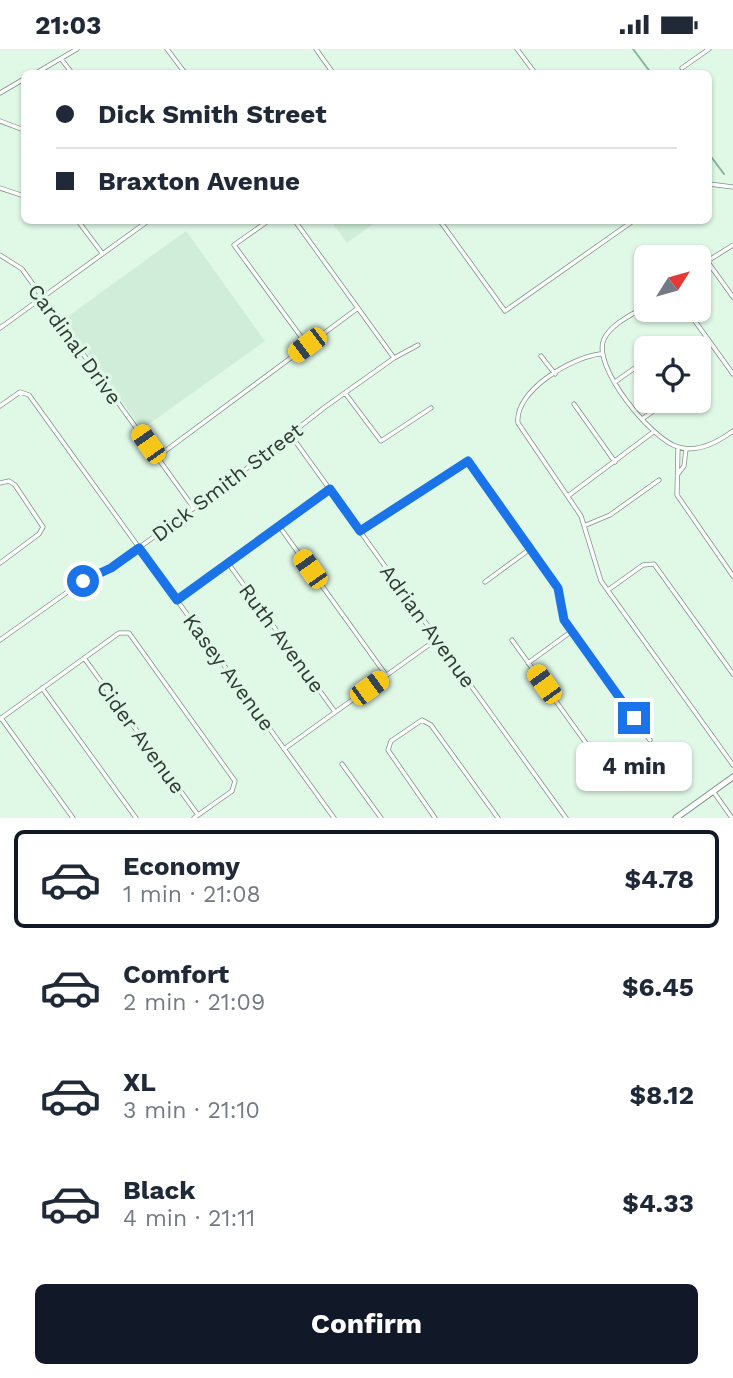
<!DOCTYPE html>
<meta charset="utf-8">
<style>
body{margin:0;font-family:"Work Sans",sans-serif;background:#f2f2f3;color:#1f2937;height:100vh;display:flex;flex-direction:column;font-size:26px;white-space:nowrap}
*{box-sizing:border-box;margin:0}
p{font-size:23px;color:#747a83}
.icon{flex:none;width:38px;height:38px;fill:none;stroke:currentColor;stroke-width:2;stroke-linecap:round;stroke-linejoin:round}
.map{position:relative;height:769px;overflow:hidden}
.side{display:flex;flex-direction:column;background:#fff;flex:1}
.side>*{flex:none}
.top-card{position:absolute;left:21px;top:21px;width:691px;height:154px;border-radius:10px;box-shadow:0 2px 5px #0004;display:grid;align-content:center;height:154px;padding:0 35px;background:#fff}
.needle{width:46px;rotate:53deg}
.tools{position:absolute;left:634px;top:196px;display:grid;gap:14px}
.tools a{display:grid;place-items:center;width:77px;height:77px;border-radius:10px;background:#fff;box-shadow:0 2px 5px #0004;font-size:35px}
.end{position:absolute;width:32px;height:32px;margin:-16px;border:9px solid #1a73e8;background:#fff;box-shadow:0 0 0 4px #fff}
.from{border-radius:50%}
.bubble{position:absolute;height:49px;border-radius:10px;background:#fff;box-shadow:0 2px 5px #0004;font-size:23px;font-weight:700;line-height:49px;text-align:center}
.car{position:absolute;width:21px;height:42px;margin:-21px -10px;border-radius:9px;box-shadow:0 0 5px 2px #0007;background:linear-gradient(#f5c518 24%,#345 0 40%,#f5c518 0 76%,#345 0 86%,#f5c518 0)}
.top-card b{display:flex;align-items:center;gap:24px;height:66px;font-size:26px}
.top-card b+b{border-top:2px solid #e0e1e3}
.top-card i{width:18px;height:18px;background:#1f2937}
ul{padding:12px 0 0;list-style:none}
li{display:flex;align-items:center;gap:21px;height:98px;margin:0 14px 10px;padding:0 21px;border:4px solid transparent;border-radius:10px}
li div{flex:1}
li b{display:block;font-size:26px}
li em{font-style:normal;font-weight:700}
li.on{border-color:#111827}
li>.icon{width:63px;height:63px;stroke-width:1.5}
.primary-button{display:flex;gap:14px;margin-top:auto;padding:14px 35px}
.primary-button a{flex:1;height:80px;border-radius:10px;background:#111827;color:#fff;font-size:28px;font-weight:700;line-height:80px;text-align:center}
.status{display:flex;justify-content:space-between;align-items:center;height:49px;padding:0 35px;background:#fff;direction:ltr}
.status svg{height:19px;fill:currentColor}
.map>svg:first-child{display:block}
.built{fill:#cfedd8}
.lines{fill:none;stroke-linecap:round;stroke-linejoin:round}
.stream{stroke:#88b697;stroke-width:2}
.street-casing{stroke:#7d9384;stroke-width:5}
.secondary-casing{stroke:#7d9384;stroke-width:7}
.street{stroke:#fff;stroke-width:3.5}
.secondary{stroke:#fff;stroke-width:5}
.route{stroke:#1a73e8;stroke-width:9}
.labels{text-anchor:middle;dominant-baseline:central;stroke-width:7;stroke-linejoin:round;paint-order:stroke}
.street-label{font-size:21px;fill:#303a33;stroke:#e0f9e7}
</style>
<div class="status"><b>21:03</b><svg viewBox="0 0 49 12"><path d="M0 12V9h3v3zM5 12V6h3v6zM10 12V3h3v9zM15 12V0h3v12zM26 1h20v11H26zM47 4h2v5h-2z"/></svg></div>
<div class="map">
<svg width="733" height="769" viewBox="0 0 733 769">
<rect width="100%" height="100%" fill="#e0f9e7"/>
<!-- built -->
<path class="built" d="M331 172H377L347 194Z
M186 182 265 292 142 380 63 271Z"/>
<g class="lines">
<!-- stream -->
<path class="stream" d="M633 0 651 24
M709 105 724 125"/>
<defs>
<path id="street" d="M167 0 185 24
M316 0 333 24
M517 0 535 24
M62 11 72 24
M682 19 709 0
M36 24 77 0
M0 44 24 30
M0 72 24 81
M709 135 733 138
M0 139 24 147
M78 172 102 204
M268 172 234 196 307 296
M295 172 394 309
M440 172 505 262 633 172
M0 206 22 220 193 458
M707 212 733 248
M698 218 733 196
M646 257C633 265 611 275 604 290 591 317 652 391 678 398 697 404 718 393 733 382
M687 261 733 325
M0 279 148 172
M600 305C572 308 514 342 518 374L581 467 601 532 733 716
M541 307 555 325
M615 333 646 311
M345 344 381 392 431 359
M574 355 615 413
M0 357 20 343 29 346 334 769
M642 370 668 352
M290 385 566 769
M678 398 677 446 733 527
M157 408 358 259
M678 425 684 417 686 400
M0 434 9 432 15 436 43 478 39 485 0 514
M568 447 652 384
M586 476 610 466 659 431
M279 477 386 626
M361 482 468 412 558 539 564 571 650 691
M228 514 335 663
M485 533 530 500
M608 541 643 516 654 515 733 625
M177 551 330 440
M0 591 83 532 115 516 223 438 325 358 394 309 418 296
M512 591 606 722
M84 609 198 766
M528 614 572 582
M42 639 136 769
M1 669 73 769
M0 670 119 584H129L235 732 232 742 194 769
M284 700 437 590
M342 715 381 769
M713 742 732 769
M435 769 388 701 391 692 422 671 431 676 498 769"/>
<path id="secondary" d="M676 769 733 728"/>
</defs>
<!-- street casing -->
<use href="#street" class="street-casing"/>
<!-- secondary casing -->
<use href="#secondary" class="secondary-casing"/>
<!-- street -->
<use href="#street" class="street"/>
<!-- secondary -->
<use href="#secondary" class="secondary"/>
</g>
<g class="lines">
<!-- route -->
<path class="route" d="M83 532 111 519 139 499 177 551 330 440 360 482 468 412 558 539 564 571 634 669"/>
</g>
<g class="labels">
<!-- street labels -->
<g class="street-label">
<text transform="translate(75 295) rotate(54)">Cardinal Drive</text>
<text transform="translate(227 433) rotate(-37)">Dick Smith Street</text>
<text transform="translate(428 577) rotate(54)">Adrian Avenue</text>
<text transform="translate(282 589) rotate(54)">Ruth Avenue</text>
<text transform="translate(229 623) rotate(54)">Kasey Avenue</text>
<text transform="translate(141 688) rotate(54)">Cider Avenue</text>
</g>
</g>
</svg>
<div class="tools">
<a><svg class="needle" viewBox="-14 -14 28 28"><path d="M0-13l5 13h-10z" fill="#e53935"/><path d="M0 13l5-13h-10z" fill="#747a83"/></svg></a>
<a><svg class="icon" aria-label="locate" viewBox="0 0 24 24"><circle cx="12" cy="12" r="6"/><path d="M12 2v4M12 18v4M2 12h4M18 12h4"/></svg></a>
</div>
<i class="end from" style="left:83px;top:532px"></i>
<i class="end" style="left:634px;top:669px"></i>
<div class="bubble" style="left:576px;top:693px;width:116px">4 min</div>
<i class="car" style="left:307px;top:296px;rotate:233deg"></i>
<i class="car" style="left:148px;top:395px;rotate:325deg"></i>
<i class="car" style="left:310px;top:520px;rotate:325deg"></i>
<i class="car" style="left:544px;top:635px;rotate:324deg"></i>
<i class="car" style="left:369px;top:639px;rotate:54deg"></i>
<div class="top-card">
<b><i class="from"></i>Dick Smith Street</b>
<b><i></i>Braxton Avenue</b>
</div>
</div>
<section class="side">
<ul>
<li class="on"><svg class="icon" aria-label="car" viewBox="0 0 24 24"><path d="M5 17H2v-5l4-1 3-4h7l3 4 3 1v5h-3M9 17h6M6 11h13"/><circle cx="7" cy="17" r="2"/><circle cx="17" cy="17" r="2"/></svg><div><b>Economy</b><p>1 min · 21:08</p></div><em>$4.78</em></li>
<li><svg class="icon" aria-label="car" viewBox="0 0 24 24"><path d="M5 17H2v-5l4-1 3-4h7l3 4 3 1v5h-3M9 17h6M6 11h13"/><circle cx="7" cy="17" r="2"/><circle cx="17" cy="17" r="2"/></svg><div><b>Comfort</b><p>2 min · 21:09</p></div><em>$6.45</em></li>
<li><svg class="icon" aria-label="car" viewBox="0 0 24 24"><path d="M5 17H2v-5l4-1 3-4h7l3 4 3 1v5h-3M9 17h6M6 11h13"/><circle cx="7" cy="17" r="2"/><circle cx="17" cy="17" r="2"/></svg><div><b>XL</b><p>3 min · 21:10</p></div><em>$8.12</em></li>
<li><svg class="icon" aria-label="car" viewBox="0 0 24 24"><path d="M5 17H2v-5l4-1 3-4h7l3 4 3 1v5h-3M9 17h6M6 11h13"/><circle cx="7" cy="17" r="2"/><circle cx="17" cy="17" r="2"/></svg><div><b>Black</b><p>4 min · 21:11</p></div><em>$4.33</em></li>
</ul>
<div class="primary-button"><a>Confirm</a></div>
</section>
